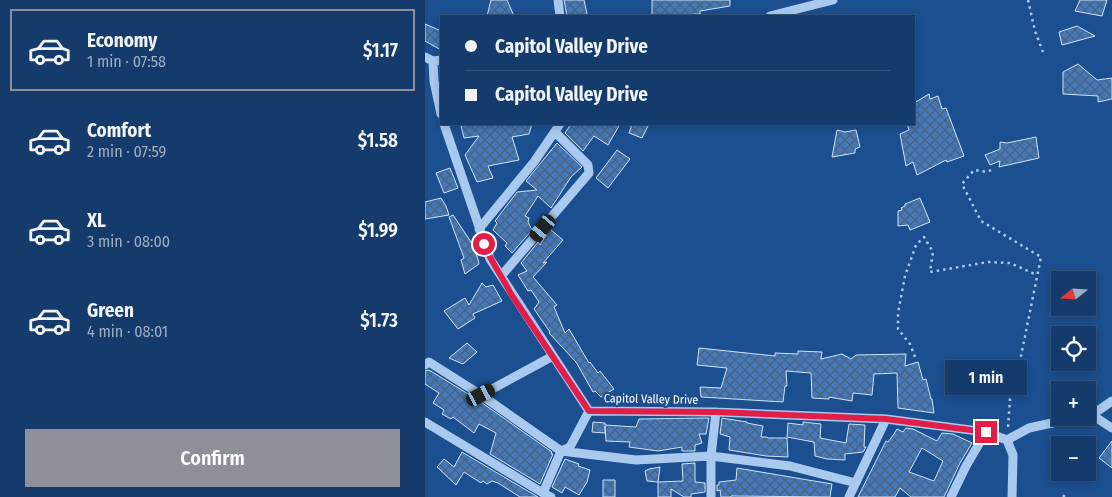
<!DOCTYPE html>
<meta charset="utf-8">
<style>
body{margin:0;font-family:"Fira Sans Condensed",sans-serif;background:#1d4271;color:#f1f3f6;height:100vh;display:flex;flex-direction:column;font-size:19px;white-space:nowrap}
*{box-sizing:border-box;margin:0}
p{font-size:16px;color:#9dadc1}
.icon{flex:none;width:28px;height:28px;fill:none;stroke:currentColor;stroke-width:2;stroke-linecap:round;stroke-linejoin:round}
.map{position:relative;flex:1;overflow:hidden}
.drawer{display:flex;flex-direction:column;background:#143b6b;width:425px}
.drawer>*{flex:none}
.banner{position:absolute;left:15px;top:15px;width:475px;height:110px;border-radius:0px;box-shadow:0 2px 8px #0003,0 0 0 1px #33557e;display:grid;align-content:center;height:110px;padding:0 25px;background:#143b6b}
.needle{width:32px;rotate:252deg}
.fabs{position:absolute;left:626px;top:271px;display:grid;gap:10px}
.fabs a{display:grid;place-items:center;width:45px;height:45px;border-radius:0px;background:#143b6b;box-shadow:0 2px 8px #0003,0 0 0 1px #33557e;font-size:25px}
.end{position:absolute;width:22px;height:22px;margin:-11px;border:6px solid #e11d48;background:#fff;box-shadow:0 0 0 2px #fff}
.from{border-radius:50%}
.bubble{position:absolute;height:35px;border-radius:0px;background:#143b6b;box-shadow:0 2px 8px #0003,0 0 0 1px #33557e;font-size:16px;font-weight:600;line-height:35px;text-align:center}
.car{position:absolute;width:15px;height:30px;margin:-15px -8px;border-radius:6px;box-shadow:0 0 4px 1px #0007;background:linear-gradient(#222 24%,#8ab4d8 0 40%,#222 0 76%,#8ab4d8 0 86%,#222 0)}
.banner b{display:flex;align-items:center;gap:18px;height:48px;font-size:19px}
.banner b+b{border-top:1px solid #33557e}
.banner i{width:12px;height:12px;background:#f1f3f6}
ul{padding:9px 0 0;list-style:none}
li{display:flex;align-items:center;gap:15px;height:82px;margin:0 10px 8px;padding:0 15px;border:2px solid transparent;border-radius:0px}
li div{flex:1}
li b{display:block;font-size:19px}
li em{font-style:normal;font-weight:600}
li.current{border-color:#8c9099}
li>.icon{width:45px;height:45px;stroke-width:1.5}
.button{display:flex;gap:10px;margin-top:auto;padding:10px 25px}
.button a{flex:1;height:58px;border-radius:0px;background:#8c9099;color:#fff;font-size:20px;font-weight:600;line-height:58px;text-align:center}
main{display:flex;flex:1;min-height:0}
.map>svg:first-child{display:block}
.building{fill:url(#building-cross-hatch);stroke:#cfe3fa;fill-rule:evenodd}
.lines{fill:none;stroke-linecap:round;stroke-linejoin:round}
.path{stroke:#a9c9ee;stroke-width:2.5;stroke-dasharray:2.5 4;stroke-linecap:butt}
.minor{stroke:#a9c9ee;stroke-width:9}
.route{stroke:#e11d48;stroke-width:6}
.labels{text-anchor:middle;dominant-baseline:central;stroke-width:4.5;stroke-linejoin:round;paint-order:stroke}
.street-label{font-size:12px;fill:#fff;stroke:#1b4f8f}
</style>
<main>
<section class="drawer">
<ul>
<li class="current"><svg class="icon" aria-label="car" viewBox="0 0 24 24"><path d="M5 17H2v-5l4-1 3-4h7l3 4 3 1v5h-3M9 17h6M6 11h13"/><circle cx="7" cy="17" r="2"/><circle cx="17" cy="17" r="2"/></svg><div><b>Economy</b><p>1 min · 07:58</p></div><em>$1.17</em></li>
<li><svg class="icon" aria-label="car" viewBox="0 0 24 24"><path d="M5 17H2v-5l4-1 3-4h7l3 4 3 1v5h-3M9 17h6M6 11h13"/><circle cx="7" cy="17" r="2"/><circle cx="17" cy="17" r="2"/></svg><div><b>Comfort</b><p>2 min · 07:59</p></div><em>$1.58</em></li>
<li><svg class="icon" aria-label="car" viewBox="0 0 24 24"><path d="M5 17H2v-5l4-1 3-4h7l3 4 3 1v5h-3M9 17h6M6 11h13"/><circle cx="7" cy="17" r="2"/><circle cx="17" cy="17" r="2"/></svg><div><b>XL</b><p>3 min · 08:00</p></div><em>$1.99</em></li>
<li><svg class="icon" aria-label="car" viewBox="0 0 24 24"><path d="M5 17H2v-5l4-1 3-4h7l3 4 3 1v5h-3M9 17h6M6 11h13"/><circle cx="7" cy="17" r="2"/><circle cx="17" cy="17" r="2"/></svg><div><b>Green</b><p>4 min · 08:01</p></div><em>$1.73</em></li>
</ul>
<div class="button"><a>Confirm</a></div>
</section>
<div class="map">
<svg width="687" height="497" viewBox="0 0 687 497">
<defs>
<pattern id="building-cross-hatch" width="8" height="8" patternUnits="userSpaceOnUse" patternTransform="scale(1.25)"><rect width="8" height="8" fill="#4478b7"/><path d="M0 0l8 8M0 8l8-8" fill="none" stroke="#486282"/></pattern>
</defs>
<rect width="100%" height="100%" fill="#1b4f8f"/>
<!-- building -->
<path class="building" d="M66 0H82L89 16H62Z
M139 0H159L162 14 159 15V16H142Z
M227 0H305V6L275 11V14L227 16Z
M655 0H682L677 16 650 11Z
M0 24 16 31V50L0 41Z
M652 26 670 36 637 45 634 32Z
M653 64 672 80 687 78V99L673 102V96L638 94V72Z
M504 94 505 99 513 96 517 109 521 108 539 156 522 162 521 160 492 175 488 162 481 166 475 134 484 130 482 124H489V103Z
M47 124H107L104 134 87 137 94 160 63 166 68 178 52 182 40 155 54 136 39 138 36 126Z
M146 124H195L183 145 169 136 158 151 140 133Z
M207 124H224L217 138 204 133Z
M412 130 420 132 431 130 435 147 430 149V153L407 157Z
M611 137 614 158 574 167 575 161 565 165 560 155 575 149V142L582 143Z
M132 143 157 167 146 177 126 208 113 196 100 216 104 218 103 222 107 230 87 253 80 246 82 243 68 230 72 223 70 221 92 192 112 190 101 181Z
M192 150 205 159 183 188 171 178Z
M25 168 33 188 19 193 11 173Z
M16 198 21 206 24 215 0 219V202Z
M495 198 505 222 485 230 483 225 473 226V211L477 210 476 208 480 206V204Z
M28 215 50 248 54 264 40 274 36 260 39 258 24 217Z
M125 229 138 240 118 263 122 262 108 277 132 305 129 307 140 333 144 329 164 363 165 362 173 373 175 371 189 389 176 397 170 391 168 392 151 362 124 333 125 332 109 309 114 302 106 290 103 291 93 275 102 271 96 263 113 242 115 245Z
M57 283 61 287 68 285 77 301 48 314 50 318 33 329 19 311 40 298 44 305Z
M42 343 52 352 38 364 24 358Z
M274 348 350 356V353L373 354V351L397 352 396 359 417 354 426 359 431 355 481 354 480 366 493 362 498 380 501 379 506 399H507L509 413 473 408 472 373 449 374 447 395 428 393 427 401 404 397V399L387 398 386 373 361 371 362 386H360L358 402 276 397 275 387 296 388 302 368 272 365Z
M4 370 53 400 127 452 126 454H128L115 484 65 454 71 433 54 424 49 433 28 417 26 419 17 414 19 410 8 403 14 393 0 384V371Z
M284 418 281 434H274L277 443 270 445V451H257V447L233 451 204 447 205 442 181 441 180 426V433L167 432 168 422 180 423V425L211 427 214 419Z
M297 418 322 422V423L338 426 336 437H342L343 438H362L363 457 341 456 304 450 305 437 295 434Z
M378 422 396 424 395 438 421 443 424 424 440 425 439 447H441L438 452 420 454V460L402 459 390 456 389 442 362 437 363 423 378 425Z
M481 428 488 429 512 441 517 433 528 434 547 443 535 463 519 497H486L475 488 470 497H433L461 441 463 442 469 434 472 429 478 432ZM497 448 518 461 509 481 484 472Z
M687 441V468L674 458Z
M37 452 47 458 113 497H95L73 483 67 481 62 484 58 481 56 483 39 472 31 485 12 467 19 459 29 467Z
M140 459 154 464 153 466 165 470 162 482 154 495 140 487 137 493 127 487Z
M270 463V482L280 483V492L266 494V497H259L246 489V497H233V482L258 481 257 464Z
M235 467 233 482 222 481 220 471 224 469Z
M312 468 407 484 405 497 306 496V497H296L295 490 292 491V485H294V482L311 480Z
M178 480H190V497H178Z"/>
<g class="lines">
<!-- path -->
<path class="path" d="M603 0 610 31 618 52
M566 170 562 172 549 170 537 184 556 221 616 257 594 366 585 399 583 428
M490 357 485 344 473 329V313L480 276 491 245 499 237 508 252 505 272 563 262 585 263 612 275
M638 497 641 494"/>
<!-- minor -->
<path class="minor" d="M133 0 135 16
M345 16 408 0
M0 57 8 61 16 60
M8 61 9 81 16 114
M19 124 65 259 164 411 291 412 461 419 561 432 582 440 588 455 587 497
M54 229 109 162 135 124
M77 275 164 173 163 165 130 132
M0 365 4 362 56 395 136 451 211 460 286 456 365 466 431 483
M56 395 128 356
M667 415 687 401
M662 416 667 415 687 428
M0 422 118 493
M582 440 604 428 650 418
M126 497 118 493 136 451 145 447 164 411
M286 497V456L291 412
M424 497 461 419
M526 497 541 466 561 432"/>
</g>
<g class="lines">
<!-- route -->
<path class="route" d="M59 244C66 262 77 276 86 294L164 411 291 412 461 419 561 432"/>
</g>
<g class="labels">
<!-- street labels -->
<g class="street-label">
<text transform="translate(226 399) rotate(1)">Capitol Valley Drive</text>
</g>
</g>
</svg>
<div class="fabs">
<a><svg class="needle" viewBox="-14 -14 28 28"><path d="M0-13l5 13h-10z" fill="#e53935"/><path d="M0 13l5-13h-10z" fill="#9dadc1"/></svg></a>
<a><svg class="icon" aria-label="locate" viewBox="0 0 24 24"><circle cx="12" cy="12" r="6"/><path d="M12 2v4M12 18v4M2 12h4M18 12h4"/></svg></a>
<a>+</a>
<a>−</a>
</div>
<i class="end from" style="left:59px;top:244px"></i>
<i class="end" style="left:561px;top:432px"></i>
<div class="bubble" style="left:520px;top:360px;width:82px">1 min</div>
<i class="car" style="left:118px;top:228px;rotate:220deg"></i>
<i class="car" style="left:56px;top:395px;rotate:63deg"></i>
<div class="banner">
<b><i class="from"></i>Capitol Valley Drive</b>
<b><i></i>Capitol Valley Drive</b>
</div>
</div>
</main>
